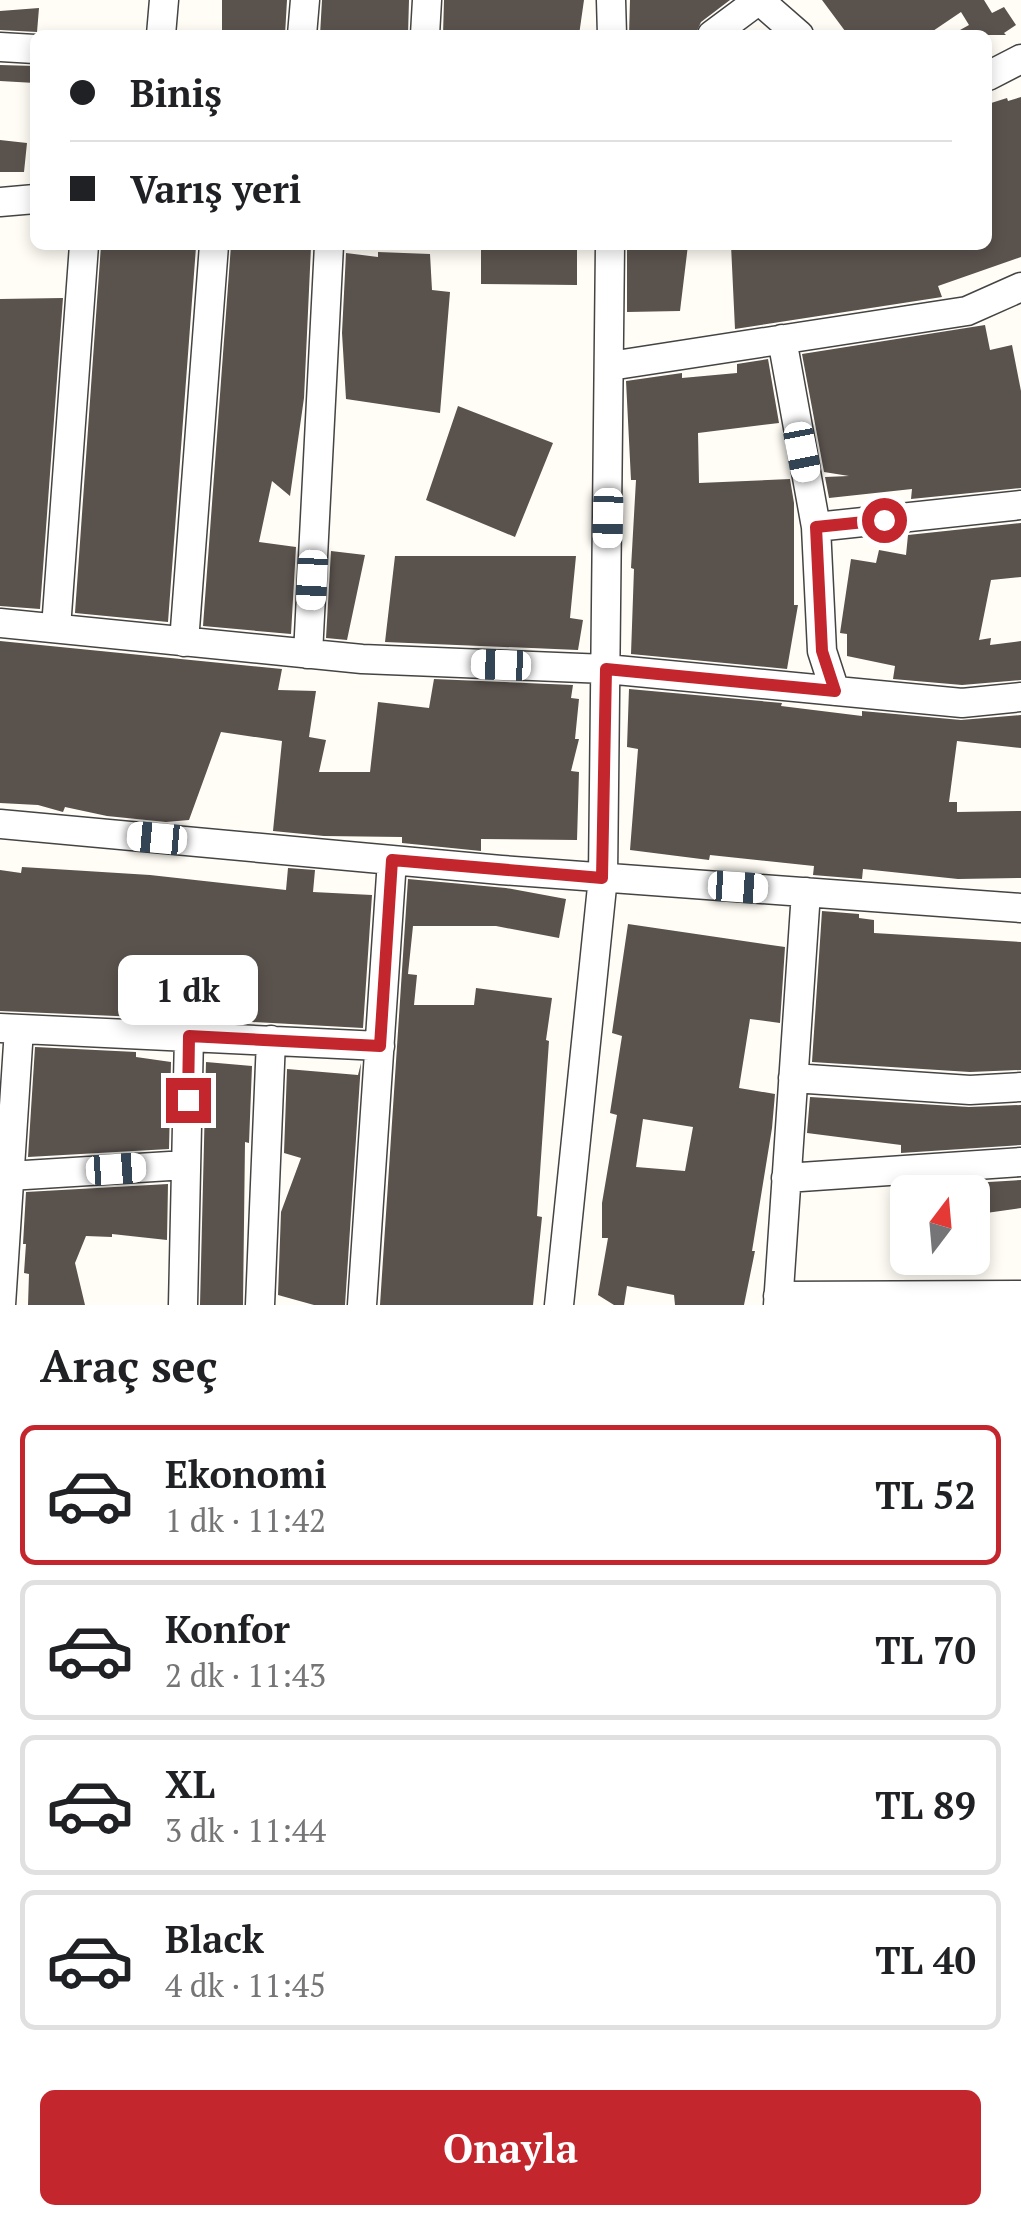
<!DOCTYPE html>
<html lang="tr">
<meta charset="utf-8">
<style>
body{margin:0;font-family:"PT Serif",serif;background:#f2f2f2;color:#202124;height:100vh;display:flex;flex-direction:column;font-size:38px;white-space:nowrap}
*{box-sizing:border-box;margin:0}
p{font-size:32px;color:#757577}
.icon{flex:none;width:55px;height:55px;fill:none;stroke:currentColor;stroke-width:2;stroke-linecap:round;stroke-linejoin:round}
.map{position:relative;height:1305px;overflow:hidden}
.panel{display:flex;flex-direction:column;background:#fff;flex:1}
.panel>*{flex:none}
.top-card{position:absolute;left:30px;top:30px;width:962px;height:220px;border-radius:15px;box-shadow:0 5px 15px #0003;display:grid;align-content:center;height:220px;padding:0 40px;background:#fff}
.needle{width:65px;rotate:16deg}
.fabs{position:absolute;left:890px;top:1175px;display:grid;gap:20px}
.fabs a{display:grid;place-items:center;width:100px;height:100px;border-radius:15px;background:#fff;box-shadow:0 5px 15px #0003;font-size:50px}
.end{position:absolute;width:45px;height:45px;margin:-22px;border:12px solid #c4262e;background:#fff;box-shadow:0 0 0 5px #fff}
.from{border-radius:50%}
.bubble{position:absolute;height:70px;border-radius:15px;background:#fff;box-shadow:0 5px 15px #0003;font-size:32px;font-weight:700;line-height:70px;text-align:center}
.car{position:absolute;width:30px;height:60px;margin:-30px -15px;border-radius:12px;box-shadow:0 0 8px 2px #0007;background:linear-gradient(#fff 24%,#345 0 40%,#fff 0 76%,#345 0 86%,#fff 0)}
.top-card b{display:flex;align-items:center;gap:35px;height:95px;font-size:38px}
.top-card b+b{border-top:2px solid #e0e0e0}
.top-card i{width:25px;height:25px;background:#202124}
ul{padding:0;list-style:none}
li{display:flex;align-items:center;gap:30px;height:140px;margin:0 20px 15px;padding:0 20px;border:5px solid #e0e0e0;border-radius:15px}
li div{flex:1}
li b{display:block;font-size:38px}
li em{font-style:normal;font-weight:700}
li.current{border-color:#c4262e}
li>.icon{width:90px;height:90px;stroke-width:1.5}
h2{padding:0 40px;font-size:45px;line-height:120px}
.button{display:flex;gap:20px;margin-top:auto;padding:20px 40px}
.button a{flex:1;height:115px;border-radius:15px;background:#c4262e;color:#fff;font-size:40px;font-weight:700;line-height:115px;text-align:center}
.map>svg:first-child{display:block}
.building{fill:#5a524d;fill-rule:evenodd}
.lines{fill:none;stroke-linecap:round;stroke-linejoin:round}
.street-casing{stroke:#444;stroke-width:31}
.street{stroke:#fff;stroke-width:28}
.route{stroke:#c4262e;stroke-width:12}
</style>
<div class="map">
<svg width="1021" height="1305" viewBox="0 0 1021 1305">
<rect width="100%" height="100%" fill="#fffdf5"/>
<!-- building -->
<path class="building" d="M222 0H287L285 35H222Z
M322 0H409L408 35H320Z
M444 0H584L579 35H443Z
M630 0H730L701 22 695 35H629Z
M822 0H984L992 13 1004 7 1016 25 1004 33 1006 35H951L969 25 961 12 927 35H848Z
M39 8 37 32 0 30V11Z
M0 65 35 66V83L0 81Z
M1021 97V257L938 286 942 297 735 329 731 245H988V104L1007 98 1008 101Z
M0 140 27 143 24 172H0Z
M101 245 196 247 168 622 75 613Z
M231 245 311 247 304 398 290 496 272 481 259 542 296 547 291 634 203 626Z
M481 245H577V285L481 284Z
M627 245H688L680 311 627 312Z
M378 252 430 254 432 290 450 292 440 413 346 399 342 333 346 253 378 257Z
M63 298 40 609 0 606V299Z
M985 325 990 350 1012 345 1021 391V488L911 499 912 489 829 498 825 477 849 476 824 472 802 354Z
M768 359 779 423 698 433 699 483 790 479 794 503V605H798L787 669 631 654 634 569 631 568 636 480H631L626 381 682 373V378L737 373V364Z
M458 406 553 443 515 537 426 500Z
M1021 523V577L991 580 979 640 991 638 990 645 1021 641V680L962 685 893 679 895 666 847 656V634L840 633 851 559 876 563 879 550 906 555 908 535Z
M331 551 365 555 347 640 326 638Z
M395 556H576L570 618 583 620 578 650 385 642Z
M0 641 282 669 278 690 316 691 309 737 326 740 319 772H370L378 702 429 708 434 679 573 685 571 698 579 699 575 739H579L571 771 579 772 577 840 481 839V851L402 843V837L324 836 273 831 282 741 221 732 189 820 166 822 107 816 65 807 63 812 38 805 0 803Z
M629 689 782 703 781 706 862 716V711L961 720 1021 715V748L957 741 949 802H957V812L1021 811V878L958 879 863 869 862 879 813 875 814 866 710 855 709 860 630 850 638 749 627 747Z
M22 867 150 875 286 890 288 868 315 870 313 892 372 895 363 1028 252 1022 193 1013V1006L140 998 139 1017 0 1011V870L21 873Z
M408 879 506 888 566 899 559 938 496 926H413L408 974 417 975 414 1005H474L476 988 552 998 546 1040 549 1041 537 1216 542 1217 533 1305H380Z
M822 911 859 914V918L874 920V933L1021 942V1070L970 1072 812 1062Z
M628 924 785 947 780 1023 750 1019 739 1088 775 1094 772 1128 752 1251H755L744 1305H675L674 1295 627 1286 624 1305H614L598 1295 608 1238H602V1203L617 1115 610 1113 622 1036 612 1033ZM643 1119 693 1127 685 1171 636 1167Z
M35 1047 136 1052V1057L171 1062 169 1149 28 1157Z
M206 1062 252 1066 249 1143 245 1142 243 1305H200Z
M361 1063 345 1305H314L278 1295 281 1212 301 1158 284 1153 287 1069 358 1075Z
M810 1097 969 1107 1021 1105V1145L901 1153V1145L807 1133Z
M1021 1180V1208L972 1215V1183Z
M168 1184 167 1240 112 1234V1237L86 1236 75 1263 85 1305H28L29 1274 24 1273 26 1244H23L26 1192Z"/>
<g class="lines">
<defs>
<path id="street" d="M611 0 612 35
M161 35 164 0
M302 35 305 0
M425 35 427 0
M712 35 759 0 799 35
M0 47 35 49
M988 76 1021 59
M0 202 35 199
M782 339 816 527 822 651 835 691
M610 366 967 311 1021 287
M816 527 1021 505
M0 623 362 659 606 669 962 703 1021 697
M56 628 84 245
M184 642 214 245
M308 654 329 245
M0 824 501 870 1021 908
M0 1028 380 1046
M793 1078 970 1090 1021 1087
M9 1176 186 1165
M786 1178 1021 1162
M778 1296 1021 1295
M1 1305 19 1029
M183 1305 189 1036
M260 1305 271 1040
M362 1305 392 860
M559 1305 603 877 610 245
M778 1305 806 892"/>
</defs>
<!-- street casing -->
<use href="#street" class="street-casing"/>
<!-- street -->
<use href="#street" class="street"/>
</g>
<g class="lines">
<!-- route -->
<path class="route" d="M188 1100 189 1036 380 1046 392 860 602 878 606 669 835 691 822 651 816 527 884 520"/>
</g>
</svg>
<div class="fabs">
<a><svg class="needle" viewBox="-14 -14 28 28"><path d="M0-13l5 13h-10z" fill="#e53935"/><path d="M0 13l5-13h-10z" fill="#757577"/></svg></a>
</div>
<i class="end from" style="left:884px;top:520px"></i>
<i class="end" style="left:188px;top:1100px"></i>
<div class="bubble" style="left:118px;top:955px;width:140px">1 dk</div>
<i class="car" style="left:802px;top:452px;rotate:169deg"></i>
<i class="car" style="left:608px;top:518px;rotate:181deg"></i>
<i class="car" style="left:312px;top:580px;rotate:183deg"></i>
<i class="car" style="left:501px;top:665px;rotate:272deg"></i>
<i class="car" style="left:157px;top:838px;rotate:275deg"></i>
<i class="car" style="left:738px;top:887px;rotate:94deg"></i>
<i class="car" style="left:116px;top:1169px;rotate:86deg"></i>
<div class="top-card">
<b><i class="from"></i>Biniş</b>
<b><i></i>Varış yeri</b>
</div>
</div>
<section class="panel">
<h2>Araç seç</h2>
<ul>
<li class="current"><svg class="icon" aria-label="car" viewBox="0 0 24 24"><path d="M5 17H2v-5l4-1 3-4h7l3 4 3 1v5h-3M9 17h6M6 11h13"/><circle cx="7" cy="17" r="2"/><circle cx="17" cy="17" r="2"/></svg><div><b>Ekonomi</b><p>1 dk · 11:42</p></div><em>TL 52</em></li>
<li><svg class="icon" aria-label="car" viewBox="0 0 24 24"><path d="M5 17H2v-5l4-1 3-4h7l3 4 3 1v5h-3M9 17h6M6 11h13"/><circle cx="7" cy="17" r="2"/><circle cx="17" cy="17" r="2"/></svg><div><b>Konfor</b><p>2 dk · 11:43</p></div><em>TL 70</em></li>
<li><svg class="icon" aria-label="car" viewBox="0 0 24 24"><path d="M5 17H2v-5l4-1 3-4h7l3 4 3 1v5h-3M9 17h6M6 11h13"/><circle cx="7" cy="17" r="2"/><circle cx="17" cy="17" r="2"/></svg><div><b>XL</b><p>3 dk · 11:44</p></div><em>TL 89</em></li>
<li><svg class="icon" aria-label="car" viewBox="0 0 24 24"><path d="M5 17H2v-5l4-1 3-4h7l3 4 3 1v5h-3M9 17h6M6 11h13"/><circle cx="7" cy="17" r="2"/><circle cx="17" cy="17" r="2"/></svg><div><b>Black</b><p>4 dk · 11:45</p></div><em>TL 40</em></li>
</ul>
<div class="button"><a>Onayla</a></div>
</section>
